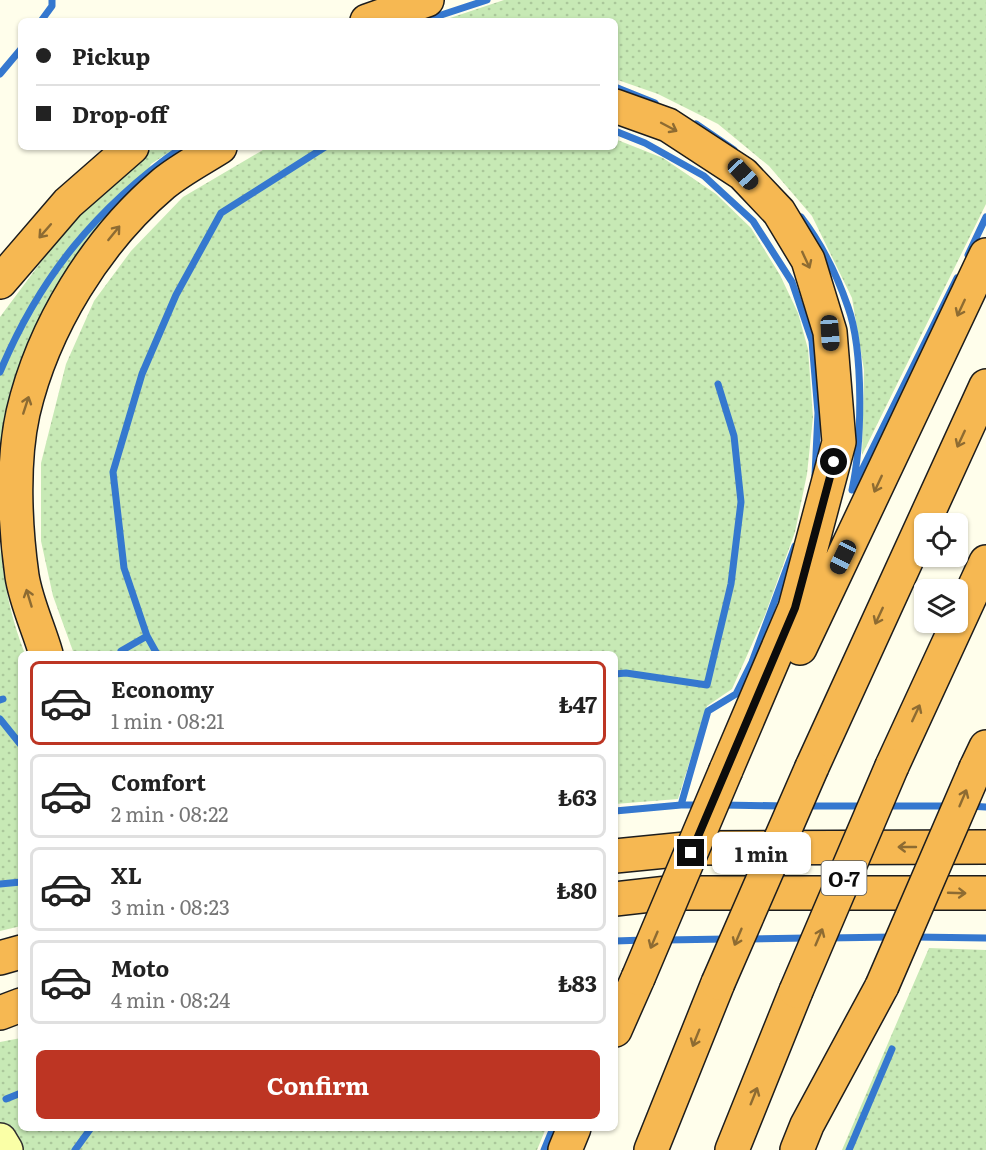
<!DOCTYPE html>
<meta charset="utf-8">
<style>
body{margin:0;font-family:Literata,serif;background:#f2f2f2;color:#222;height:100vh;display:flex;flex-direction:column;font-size:22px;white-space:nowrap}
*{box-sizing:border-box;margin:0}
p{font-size:20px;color:#767676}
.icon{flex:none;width:33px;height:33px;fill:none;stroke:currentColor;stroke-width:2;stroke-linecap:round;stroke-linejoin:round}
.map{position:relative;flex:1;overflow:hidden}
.sheet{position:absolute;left:18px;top:651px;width:600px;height:480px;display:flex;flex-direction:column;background:#fff;border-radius:9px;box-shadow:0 2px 4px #0004}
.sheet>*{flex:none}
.banner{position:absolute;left:18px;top:18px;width:600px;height:132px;border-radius:9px;box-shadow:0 2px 4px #0004;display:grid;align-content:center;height:132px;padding:0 18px;background:#fff}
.tools{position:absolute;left:914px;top:513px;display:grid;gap:12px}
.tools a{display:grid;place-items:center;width:54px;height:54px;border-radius:9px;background:#fff;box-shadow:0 2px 4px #0004;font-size:30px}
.end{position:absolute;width:27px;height:27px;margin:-14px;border:8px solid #0c0c0c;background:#fff;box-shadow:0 0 0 3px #fff}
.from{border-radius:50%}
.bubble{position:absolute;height:42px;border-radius:9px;background:#fff;box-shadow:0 2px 4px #0004;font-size:20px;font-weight:700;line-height:42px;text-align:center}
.car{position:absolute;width:18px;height:36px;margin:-18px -9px;border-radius:8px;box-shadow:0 0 4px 2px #0007;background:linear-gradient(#222 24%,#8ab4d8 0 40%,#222 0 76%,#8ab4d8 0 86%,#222 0)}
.banner b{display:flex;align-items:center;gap:21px;height:57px;font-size:22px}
.banner b+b{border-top:2px solid #e0e0e0}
.banner i{width:15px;height:15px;background:#222}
ul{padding:10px 0 0;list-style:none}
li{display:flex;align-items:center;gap:18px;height:84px;margin:0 12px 9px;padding:0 6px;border:3px solid #e0e0e0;border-radius:9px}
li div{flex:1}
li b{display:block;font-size:22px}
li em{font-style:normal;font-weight:700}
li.active{border-color:#bd3523}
li>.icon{width:54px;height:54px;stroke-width:1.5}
.primary-button{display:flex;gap:12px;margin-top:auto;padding:12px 18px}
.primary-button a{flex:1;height:69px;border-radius:9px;background:#bd3523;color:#fff;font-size:24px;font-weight:700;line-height:69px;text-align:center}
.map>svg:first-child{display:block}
.grass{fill:url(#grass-dots)}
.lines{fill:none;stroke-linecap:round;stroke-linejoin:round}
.stream{stroke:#3578cf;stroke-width:7}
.secondary-casing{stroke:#2e2e2e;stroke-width:36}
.highway-casing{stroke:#1d1d1d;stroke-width:36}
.secondary{stroke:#faffa6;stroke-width:33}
.highway{stroke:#f6b852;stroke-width:33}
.highway-bridge-casing{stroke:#1d1d1d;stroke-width:36;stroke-linecap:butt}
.highway-bridge{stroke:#f6b852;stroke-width:33}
.oneway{stroke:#8d6b32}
.route{stroke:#0c0c0c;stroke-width:8}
.labels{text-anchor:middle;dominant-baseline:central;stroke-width:6;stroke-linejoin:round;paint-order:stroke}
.shield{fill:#fff;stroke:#555;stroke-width:1.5}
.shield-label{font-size:20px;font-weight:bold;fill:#0c0c0c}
</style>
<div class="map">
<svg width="986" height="1150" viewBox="0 0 986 1150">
<defs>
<pattern id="grass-dots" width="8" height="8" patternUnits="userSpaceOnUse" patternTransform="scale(1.5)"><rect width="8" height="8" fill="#c7e9b5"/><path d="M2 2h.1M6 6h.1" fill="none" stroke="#aac79a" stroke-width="1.8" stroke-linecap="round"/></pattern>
</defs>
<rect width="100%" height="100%" fill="#fffeeb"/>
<!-- grass -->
<path class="grass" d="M504 0H986V204L862 455 864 370 852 298 812 216 769 166 718 124 658 94 615 79V21H441Z
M615 139 663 158 716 194 751 228 780 275 798 313 808 349 813 417 807 474 795 532 765 615 732 689 707 706 678 799 615 804V654H74L53 596 41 541V463L66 364 94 301 131 251 183 197 268 147H615Z
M155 147H177L151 164 139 189 87 238 41 313 10 391 0 474V317L70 223 134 161Z
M0 546C4 583 11 619 25 654H21V926L0 931Z
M929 948 986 950V1150H842Z
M21 1038V1128H546L537 1150H0V1042Z"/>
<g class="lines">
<!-- stream -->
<path class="stream" d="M41 21 52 6V0
M423 21 487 0
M0 74 21 49
M615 87 655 103
M696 124 734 150
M615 131 645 143 704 176 753 221 792 282 812 341 818 413 815 475
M801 217C821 243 837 275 848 307 864 351 862 444 852 490L957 278
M968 255 986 217
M0 372C40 276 97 207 182 147
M121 651 147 636
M157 654 147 636 124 568 113 472 142 374 176 295 221 213 325 147
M615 674 626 673 707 685 731 584 741 502 734 436 718 384
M0 700 3 699
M0 719 21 745
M681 805H702
M722 805 786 806
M806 806H864
M884 806H948
M968 806 986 807
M615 811 681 805 708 711 736 694 752 662 795 546
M0 884 21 882
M914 937 986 938
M827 938 894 937
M746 939 807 938
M666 940 726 939
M615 941 645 940
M6 1099 21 1093
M75 1150 91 1128
M544 1150 553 1128
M849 1150 892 1049"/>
<defs>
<path id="secondary" d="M0 1140 6 1150"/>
<path id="highway" d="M367 21 427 0
M615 106 668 125 743 174 779 212 808 260 830 332 839 442 795 608 726 770
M0 282 68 203 132 147
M800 648 986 255
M46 654C39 629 26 602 22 576 15 526 12 463 23 413 43 327 96 241 163 184 180 170 201 159 220 147
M892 766 986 562
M812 767 986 386
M976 768 986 747
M615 856 696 848 986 847
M615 899 668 893H986
M0 958 21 952
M0 1013 21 1005
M615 1030 638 978
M565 1150 574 1128
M651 1150 718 983
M732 1150 796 991
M797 1150 807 1125 882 986"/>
</defs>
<!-- secondary casing -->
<use href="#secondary" class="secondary-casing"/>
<!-- highway casing -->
<use href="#highway" class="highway-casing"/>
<!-- secondary -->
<use href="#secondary" class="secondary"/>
<!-- highway -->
<use href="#highway" class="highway"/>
<defs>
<path id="highway-bridge" d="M638 978 726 770
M718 983 812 767
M882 986 976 768
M796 991 892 766"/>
</defs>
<!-- highway-bridge casing -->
<use href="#highway-bridge" class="highway-bridge-casing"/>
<!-- highway-bridge -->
<use href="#highway-bridge" class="highway-bridge"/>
</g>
<!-- one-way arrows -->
<defs><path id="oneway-shaft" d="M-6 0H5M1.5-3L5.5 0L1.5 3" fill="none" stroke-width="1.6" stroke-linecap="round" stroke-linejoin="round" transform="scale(1.5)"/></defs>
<g class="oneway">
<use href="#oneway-shaft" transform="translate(669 127) rotate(28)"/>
<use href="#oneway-shaft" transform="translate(45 231) rotate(131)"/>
<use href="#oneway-shaft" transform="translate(114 233) rotate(-51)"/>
<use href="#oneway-shaft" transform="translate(806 260) rotate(65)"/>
<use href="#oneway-shaft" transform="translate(961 308) rotate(115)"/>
<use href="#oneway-shaft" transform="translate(26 405) rotate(-72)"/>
<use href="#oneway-shaft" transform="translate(961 439) rotate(115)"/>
<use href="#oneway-shaft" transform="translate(878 484) rotate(115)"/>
<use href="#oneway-shaft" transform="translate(29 598) rotate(-107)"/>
<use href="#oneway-shaft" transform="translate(879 616) rotate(115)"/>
<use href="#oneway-shaft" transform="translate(916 713) rotate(-65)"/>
<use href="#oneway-shaft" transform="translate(963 798) rotate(-67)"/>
<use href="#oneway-shaft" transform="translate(907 847) rotate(180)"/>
<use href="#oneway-shaft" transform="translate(957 893) rotate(2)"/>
<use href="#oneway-shaft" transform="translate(738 937) rotate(113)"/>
<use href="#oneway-shaft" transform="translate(819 937) rotate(-67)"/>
<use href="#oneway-shaft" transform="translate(654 940) rotate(113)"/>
<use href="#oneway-shaft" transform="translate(696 1038) rotate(112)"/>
<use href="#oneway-shaft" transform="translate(754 1096) rotate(-68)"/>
</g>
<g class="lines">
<!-- route -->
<path class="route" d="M691 853 795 608 834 462"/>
</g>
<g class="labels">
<!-- shield labels -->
<rect class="shield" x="821.5" y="861" width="45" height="34" rx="4.5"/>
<g class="shield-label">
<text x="844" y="878">O-7</text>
</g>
</g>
</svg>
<div class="tools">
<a><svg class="icon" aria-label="locate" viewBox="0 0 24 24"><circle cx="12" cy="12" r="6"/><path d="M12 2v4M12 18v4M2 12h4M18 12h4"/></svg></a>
<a><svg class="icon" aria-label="layers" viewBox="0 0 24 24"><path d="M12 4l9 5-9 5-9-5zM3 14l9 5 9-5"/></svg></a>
</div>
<i class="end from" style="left:834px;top:462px"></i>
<i class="end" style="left:691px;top:853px"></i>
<div class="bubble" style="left:712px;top:832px;width:99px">1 min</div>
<i class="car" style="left:743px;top:174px;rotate:137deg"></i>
<i class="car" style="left:830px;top:333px;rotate:176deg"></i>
<i class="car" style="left:843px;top:557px;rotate:206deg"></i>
<div class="banner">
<b><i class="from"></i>Pickup</b>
<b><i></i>Drop-off</b>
</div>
<section class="sheet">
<ul>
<li class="active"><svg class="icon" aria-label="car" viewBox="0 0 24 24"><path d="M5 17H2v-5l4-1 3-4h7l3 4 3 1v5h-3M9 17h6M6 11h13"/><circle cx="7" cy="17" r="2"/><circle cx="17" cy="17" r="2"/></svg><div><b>Economy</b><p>1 min · 08:21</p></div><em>₺47</em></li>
<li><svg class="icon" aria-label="car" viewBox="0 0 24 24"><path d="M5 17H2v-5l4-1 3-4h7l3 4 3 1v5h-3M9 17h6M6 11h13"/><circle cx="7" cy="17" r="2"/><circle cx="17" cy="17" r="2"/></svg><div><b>Comfort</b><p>2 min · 08:22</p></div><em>₺63</em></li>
<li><svg class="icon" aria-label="car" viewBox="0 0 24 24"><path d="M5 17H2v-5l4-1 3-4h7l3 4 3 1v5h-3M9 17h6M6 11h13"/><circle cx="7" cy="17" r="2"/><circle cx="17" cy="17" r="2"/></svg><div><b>XL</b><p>3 min · 08:23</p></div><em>₺80</em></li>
<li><svg class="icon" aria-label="car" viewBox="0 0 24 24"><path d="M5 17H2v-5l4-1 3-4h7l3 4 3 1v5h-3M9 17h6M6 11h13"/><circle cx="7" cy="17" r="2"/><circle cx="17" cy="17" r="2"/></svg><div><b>Moto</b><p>4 min · 08:24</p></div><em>₺83</em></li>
</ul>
<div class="primary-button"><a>Confirm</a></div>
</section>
</div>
